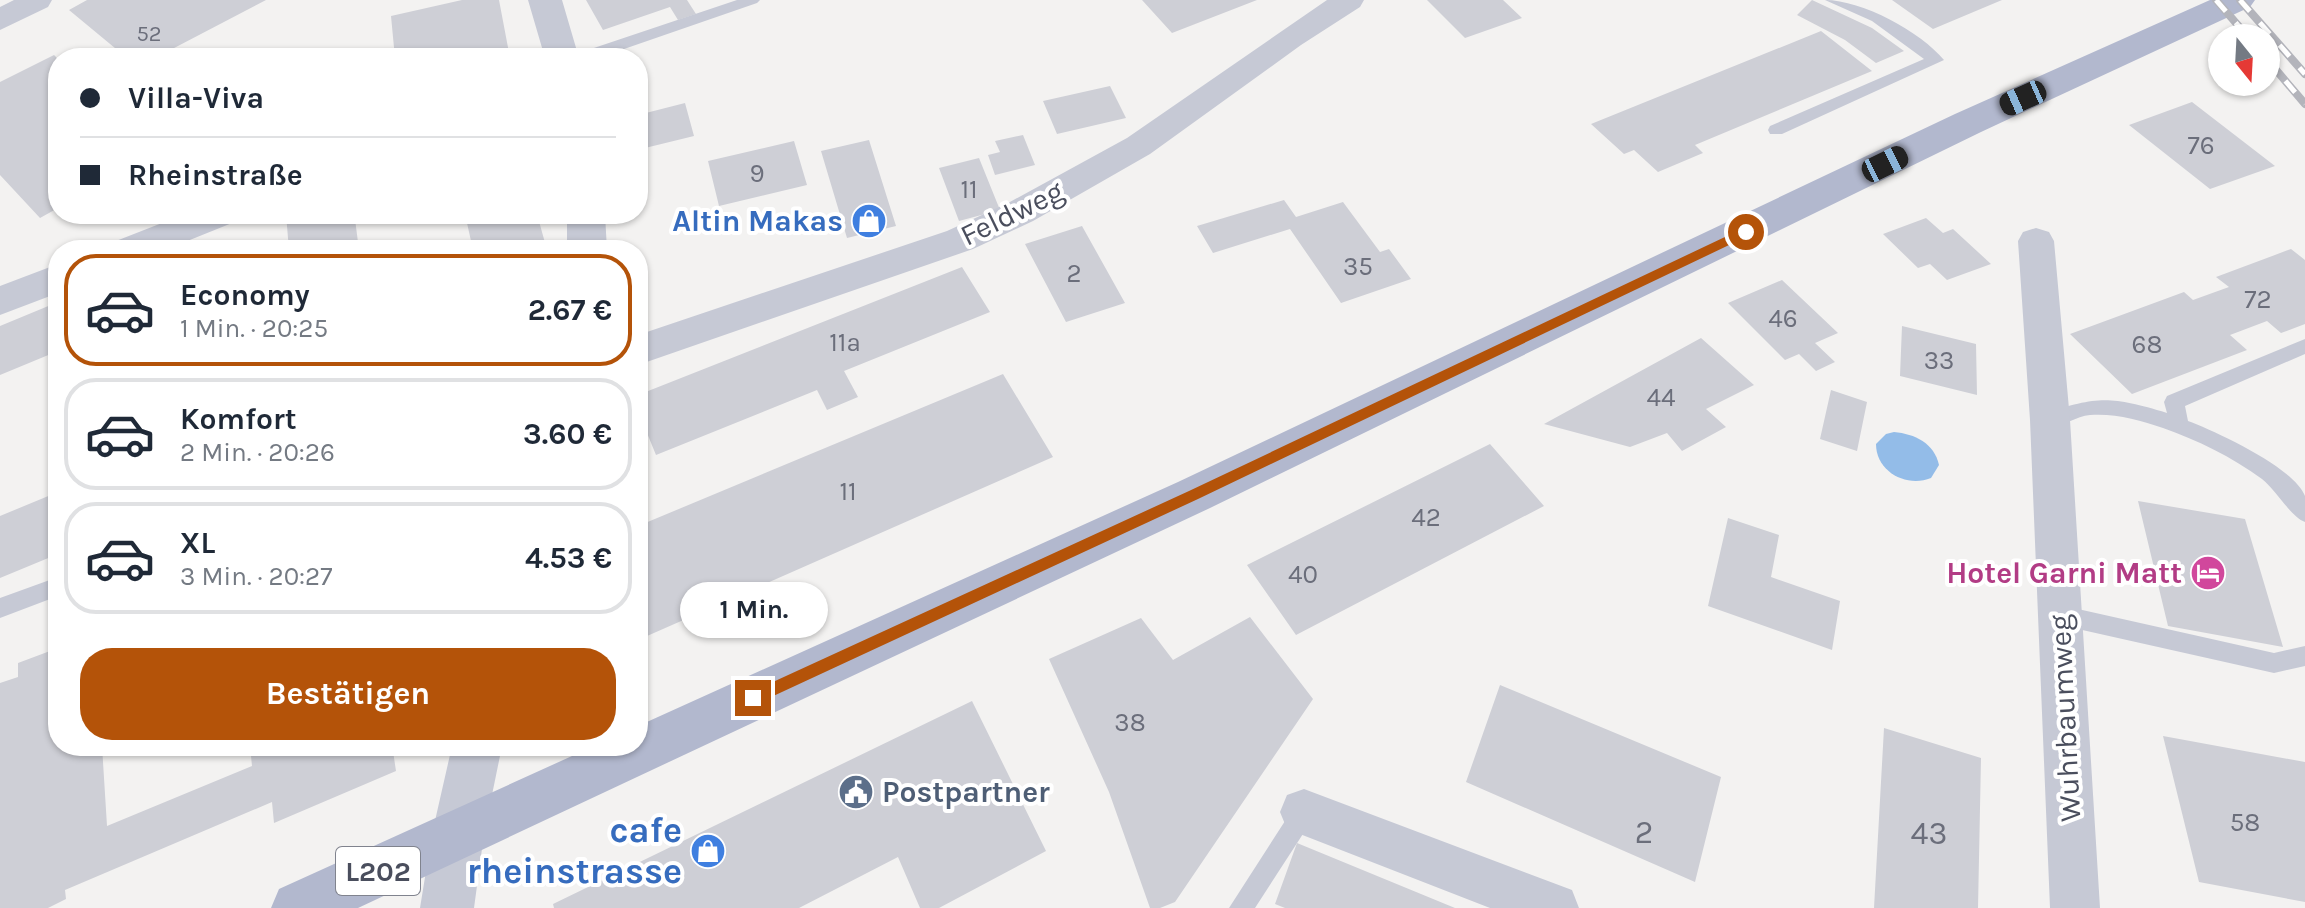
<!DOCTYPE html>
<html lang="de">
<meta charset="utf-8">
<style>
body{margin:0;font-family:Karla,sans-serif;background:#f2f2f3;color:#1f2937;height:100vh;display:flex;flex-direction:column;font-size:30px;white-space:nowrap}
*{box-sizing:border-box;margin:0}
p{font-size:26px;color:#747a83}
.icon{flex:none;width:44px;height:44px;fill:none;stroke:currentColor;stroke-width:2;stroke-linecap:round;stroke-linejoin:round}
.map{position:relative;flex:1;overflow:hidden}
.details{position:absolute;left:48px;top:240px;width:600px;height:516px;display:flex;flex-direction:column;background:#fff;border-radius:32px;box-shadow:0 2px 6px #0004}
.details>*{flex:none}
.banner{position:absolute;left:48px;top:48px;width:600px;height:176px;border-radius:32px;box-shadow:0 2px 6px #0004;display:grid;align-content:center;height:176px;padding:0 32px;background:#fff}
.needle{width:52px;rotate:162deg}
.controls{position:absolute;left:2208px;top:24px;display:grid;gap:16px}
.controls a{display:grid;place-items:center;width:72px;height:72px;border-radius:50%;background:#fff;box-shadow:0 2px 6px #0004;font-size:40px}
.end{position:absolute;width:36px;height:36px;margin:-18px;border:10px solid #b45309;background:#fff;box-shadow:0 0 0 4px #fff}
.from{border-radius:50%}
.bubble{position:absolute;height:56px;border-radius:28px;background:#fff;box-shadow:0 2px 6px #0004;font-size:26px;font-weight:700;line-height:56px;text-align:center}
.car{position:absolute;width:24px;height:48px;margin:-24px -12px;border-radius:10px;box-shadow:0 0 6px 2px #0007;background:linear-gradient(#222 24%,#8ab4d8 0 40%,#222 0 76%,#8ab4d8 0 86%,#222 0)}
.banner b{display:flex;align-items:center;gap:28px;height:76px;font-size:30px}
.banner b+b{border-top:2px solid #e0e1e3}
.banner i{width:20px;height:20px;background:#1f2937}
ul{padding:14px 0 0;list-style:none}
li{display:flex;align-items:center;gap:24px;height:112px;margin:0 16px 12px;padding:0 16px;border:4px solid #e0e1e3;border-radius:32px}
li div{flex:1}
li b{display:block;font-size:30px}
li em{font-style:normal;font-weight:700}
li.selected{border-color:#b45309}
li>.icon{width:72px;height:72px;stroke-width:1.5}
.button{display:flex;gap:16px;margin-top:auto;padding:16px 32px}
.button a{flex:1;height:92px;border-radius:32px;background:#b45309;color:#fff;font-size:32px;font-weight:700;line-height:92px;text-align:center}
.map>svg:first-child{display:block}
.water{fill:#93bce8}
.building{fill:#cecfd6}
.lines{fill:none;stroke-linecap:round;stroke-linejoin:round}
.service{fill:#c6c9d5;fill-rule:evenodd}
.minor{fill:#c6c9d5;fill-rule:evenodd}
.tertiary{fill:#c6c9d5;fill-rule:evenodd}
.primary{fill:#b2b8ce;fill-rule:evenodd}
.rail-casing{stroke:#b3b4bb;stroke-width:8}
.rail{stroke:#fff;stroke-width:5;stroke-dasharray:15;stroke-linecap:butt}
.route{fill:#b45309}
.labels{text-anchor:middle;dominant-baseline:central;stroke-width:8;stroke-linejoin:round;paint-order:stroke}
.far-number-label{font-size:22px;fill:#6b6e7b}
.number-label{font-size:26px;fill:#6b6e7b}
.shield{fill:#fff;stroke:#80838e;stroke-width:2}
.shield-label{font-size:28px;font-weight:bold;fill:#4a4e5d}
.street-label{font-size:30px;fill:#4a4e5d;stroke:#fff}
.shop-label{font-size:30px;font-weight:bold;fill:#366cbe;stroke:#fff;text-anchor:end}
.hotel-label{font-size:30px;font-weight:bold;fill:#b23c85;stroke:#fff;text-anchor:end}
.service-label{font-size:30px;font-weight:bold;fill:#4e5e75;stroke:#fff;text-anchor:start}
.near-number-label{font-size:32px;fill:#6b6e7b}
.near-shop-label{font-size:36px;font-weight:bold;fill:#366cbe;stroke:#fff;text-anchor:end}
</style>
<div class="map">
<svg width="2305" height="908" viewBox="0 0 2305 908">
<rect width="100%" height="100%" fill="#f3f2f1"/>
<!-- water -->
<path class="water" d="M1894 432C1915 434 1934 443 1939 465L1931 478C1907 488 1876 472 1876 444L1886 434Z"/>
<!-- building -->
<path class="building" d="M87 0H266L155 58H127L69 10Z
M462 0H499L510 58H395L391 16Z
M586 0H687L696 14 678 20 670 7 603 30Z
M1142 0H1257L1172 33Z
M1427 0H1503L1522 18 1465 38Z
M1812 0 1872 28 1904 51 1876 63 1845 40 1797 15Z
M1892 0H2002L1933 29Z
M1821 31 1872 71 1695 145 1703 153 1658 172 1634 150 1624 154 1591 124Z
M54 55 58 59V208L40 218 0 175V82Z
M1110 86 1126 118 1057 134 1043 101Z
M2192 102 2275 166 2210 189 2129 125Z
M685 103 694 136 645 148 638 115Z
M1023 135 1035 165 995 175 988 155 1000 152 995 141Z
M869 140 896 226 847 238 821 151Z
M794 141 807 185 719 206 708 161Z
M979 158 1000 210 959 221 939 168Z
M1284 200 1296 217 1343 202 1380 252 1389 249 1411 279 1341 303 1290 229 1213 253 1197 226Z
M286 214H368V215L355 219 359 250H289Z
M465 214H537L547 250H473Z
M1926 218 1943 233 1953 229 1991 264 1947 280 1930 264 1918 268 1883 234Z
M1082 226 1125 303 1066 322 1025 244Z
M2291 249 2305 260V324L2281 333 2267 321 2230 335 2247 350 2132 394 2070 334 2184 292 2193 300 2229 287 2216 277Z
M962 267 990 312 844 371 858 397 827 410 817 390 656 455 638 411V395Z
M1782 280 1838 333 1815 343 1835 362 1816 371 1799 354 1785 360 1728 303Z
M58 302V351L0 375V326Z
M1902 326 1976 344 1977 395 1900 376Z
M1701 338 1754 385 1706 409 1726 427 1682 451 1667 433 1630 447 1544 424Z
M1003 374 1053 457 638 640V526Z
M1831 390 1867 402 1857 451 1820 439Z
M1490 444 1544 506 1296 635 1247 565Z
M58 492V554L0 578V516Z
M2138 501 2245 519 2283 647 2168 626Z
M1728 518 1779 535 1771 577 1840 601 1832 650 1708 606Z
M1250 617 1313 699 1175 902 1160 908H1150L1109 792 1049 659 1141 618 1173 660Z
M58 648V746H102L107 826 252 766 250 746H406L393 751 396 771 274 823 272 802 65 890 66 899 48 908H0V683L18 677V663Z
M1500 685 1721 777 1695 882 1466 782Z
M972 701 1046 851 939 908H920L898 857 799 908H554L553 904Z
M1884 728 1981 758 1978 908H1874Z
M2163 736 2305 762V902L2199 882Z
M1297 843 1455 908H1285L1275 904Z"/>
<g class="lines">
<!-- service -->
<path class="service" d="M737 0H760L757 3 598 58H574L576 54Z
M1825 0C1862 0 1921 32 1944 60L1782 134H1770L1768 130 1770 126 1924 59 1872 21Z
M2305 339V354L2185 406 2188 421C2215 431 2295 468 2305 496 2305 503 2305 515 2305 522 2291 517 2276 490 2262 479 2232 457 2197 440 2163 428 2140 420 2114 413 2090 415 2074 416 2059 431 2043 426L2040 420 2043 414C2098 396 2110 396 2167 413L2164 402 2167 396Z
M58 577V596L0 618V598Z
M2060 605 2274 653 2305 646V666L2274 673 2060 625 2052 622 2049 615 2052 608Z
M1304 800 1312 804 1316 812 1312 820 1255 908H1229L1296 804Z"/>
<!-- minor -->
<path class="minor" d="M14 0H52L48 7 0 30V7Z
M1327 0H1364L1360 7 1301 45 1150 154 1033 221 973 249 638 365V335L947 231 1008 203 1127 138Z
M185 214H237L232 223 165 250H111L116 241Z
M2036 228 2049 232 2054 241 2070 420 2100 908H2050L2030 420 2018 241 2023 232Z
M58 264V293L0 315V286Z
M1304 789 1572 890 1579 908H1490L1287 829 1280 812 1287 795Z"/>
<!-- tertiary -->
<path class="tertiary" d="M528 0H562L579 58H545Z
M567 214H605L607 250H567Z
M452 746H502L484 834 474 908H420L432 834Z"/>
<!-- primary -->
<path class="primary" d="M2210 0H2255L2250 7 1981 132 1210 508 358 908H271L279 889 594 746H638V726L1178 482 1955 114Z"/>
<defs>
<path id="rail" d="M2216 0 2249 38
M2240 0 2305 74
M2266 58 2305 104"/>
</defs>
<!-- rail casing -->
<use href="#rail" class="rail-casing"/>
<!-- rail -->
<use href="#rail" class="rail"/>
</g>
<!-- route -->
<path class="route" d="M1746 227 1751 232 1750 235 1198 499 758 703H747V694L1189 491Z"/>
<!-- icons -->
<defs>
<symbol id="shop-disc" viewBox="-11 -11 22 22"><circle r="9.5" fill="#3f7fe0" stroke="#fff"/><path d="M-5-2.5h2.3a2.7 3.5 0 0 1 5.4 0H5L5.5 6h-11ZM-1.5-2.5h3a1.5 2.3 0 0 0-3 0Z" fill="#fff"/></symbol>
<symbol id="hotel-disc" viewBox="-11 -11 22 22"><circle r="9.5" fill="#d1479c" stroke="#fff"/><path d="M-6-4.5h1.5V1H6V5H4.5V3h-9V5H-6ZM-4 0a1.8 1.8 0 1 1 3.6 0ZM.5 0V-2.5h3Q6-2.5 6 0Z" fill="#fff"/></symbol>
<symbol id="civic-disc" viewBox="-11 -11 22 22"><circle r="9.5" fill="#5c6f8a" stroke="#fff"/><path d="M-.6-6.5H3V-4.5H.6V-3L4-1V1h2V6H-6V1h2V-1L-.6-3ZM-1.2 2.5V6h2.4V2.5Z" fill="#fff"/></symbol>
</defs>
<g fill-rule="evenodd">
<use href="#shop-disc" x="849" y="201" width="40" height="40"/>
<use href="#hotel-disc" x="2188" y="553" width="40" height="40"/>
<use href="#civic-disc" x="836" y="772" width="40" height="40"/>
<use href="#shop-disc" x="688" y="831" width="40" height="40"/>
</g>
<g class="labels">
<!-- far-number labels -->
<g class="far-number-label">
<text x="149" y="34">52</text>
</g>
<!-- number labels -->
<g class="number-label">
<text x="2201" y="145">76</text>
<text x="757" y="173">9</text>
<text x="969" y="189">11</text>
<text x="1358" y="266">35</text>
<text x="1074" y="273">2</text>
<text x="2258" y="299">72</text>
<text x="1783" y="318">46</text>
<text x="845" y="342">11a</text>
<text x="2147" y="344">68</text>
<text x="1939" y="360">33</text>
<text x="1661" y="397">44</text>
<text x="848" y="491">11</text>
<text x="1426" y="517">42</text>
<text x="1303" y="574">40</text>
<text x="1130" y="722">38</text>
<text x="2245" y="822">58</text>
</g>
<!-- shield labels -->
<rect class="shield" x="336" y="847" width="84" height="48" rx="6"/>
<g class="shield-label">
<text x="378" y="871">L202</text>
</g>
<!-- street labels -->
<g class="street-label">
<text transform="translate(1012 213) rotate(-26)">Feldweg</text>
<text transform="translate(2065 718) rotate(-93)">Wuhrbaumweg</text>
</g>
<!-- shop labels -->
<g class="shop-label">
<text x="843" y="221">Altin Makas</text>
</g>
<!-- hotel labels -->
<g class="hotel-label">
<text x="2182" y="573">Hotel Garni Matt</text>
</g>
<!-- service labels -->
<g class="service-label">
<text x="882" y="792">Postpartner</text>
</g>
<!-- near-number labels -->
<g class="near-number-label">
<text x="1644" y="832">2</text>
<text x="1929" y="833">43</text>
</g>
<!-- near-shop labels -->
<g class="near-shop-label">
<text x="682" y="830">cafe<tspan x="682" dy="41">rheinstrasse</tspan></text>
</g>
</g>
</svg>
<div class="controls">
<a><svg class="needle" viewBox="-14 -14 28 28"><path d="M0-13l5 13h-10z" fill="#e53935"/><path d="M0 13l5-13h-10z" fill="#747a83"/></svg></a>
</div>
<i class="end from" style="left:1746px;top:232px"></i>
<i class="end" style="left:753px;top:698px"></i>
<div class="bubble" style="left:680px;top:582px;width:148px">1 Min.</div>
<i class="car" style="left:2023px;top:98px;rotate:246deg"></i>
<i class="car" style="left:1885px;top:164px;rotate:64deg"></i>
<div class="banner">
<b><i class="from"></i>Villa-Viva</b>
<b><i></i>Rheinstraße</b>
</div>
<section class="details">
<ul>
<li class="selected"><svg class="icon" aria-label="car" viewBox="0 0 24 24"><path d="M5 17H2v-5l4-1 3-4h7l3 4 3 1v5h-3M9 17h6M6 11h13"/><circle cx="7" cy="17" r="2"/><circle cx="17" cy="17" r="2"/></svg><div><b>Economy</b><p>1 Min. · 20:25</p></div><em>2.67 €</em></li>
<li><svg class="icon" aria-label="car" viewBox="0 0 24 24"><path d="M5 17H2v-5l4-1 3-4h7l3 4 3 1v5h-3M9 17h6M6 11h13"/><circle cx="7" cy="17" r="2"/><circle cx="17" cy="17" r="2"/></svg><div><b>Komfort</b><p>2 Min. · 20:26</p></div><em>3.60 €</em></li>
<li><svg class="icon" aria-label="car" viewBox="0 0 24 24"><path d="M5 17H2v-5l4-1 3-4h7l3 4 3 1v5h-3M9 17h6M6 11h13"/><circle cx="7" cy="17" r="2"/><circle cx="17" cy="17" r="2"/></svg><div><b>XL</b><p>3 Min. · 20:27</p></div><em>4.53 €</em></li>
</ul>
<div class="button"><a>Bestätigen</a></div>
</section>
</div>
